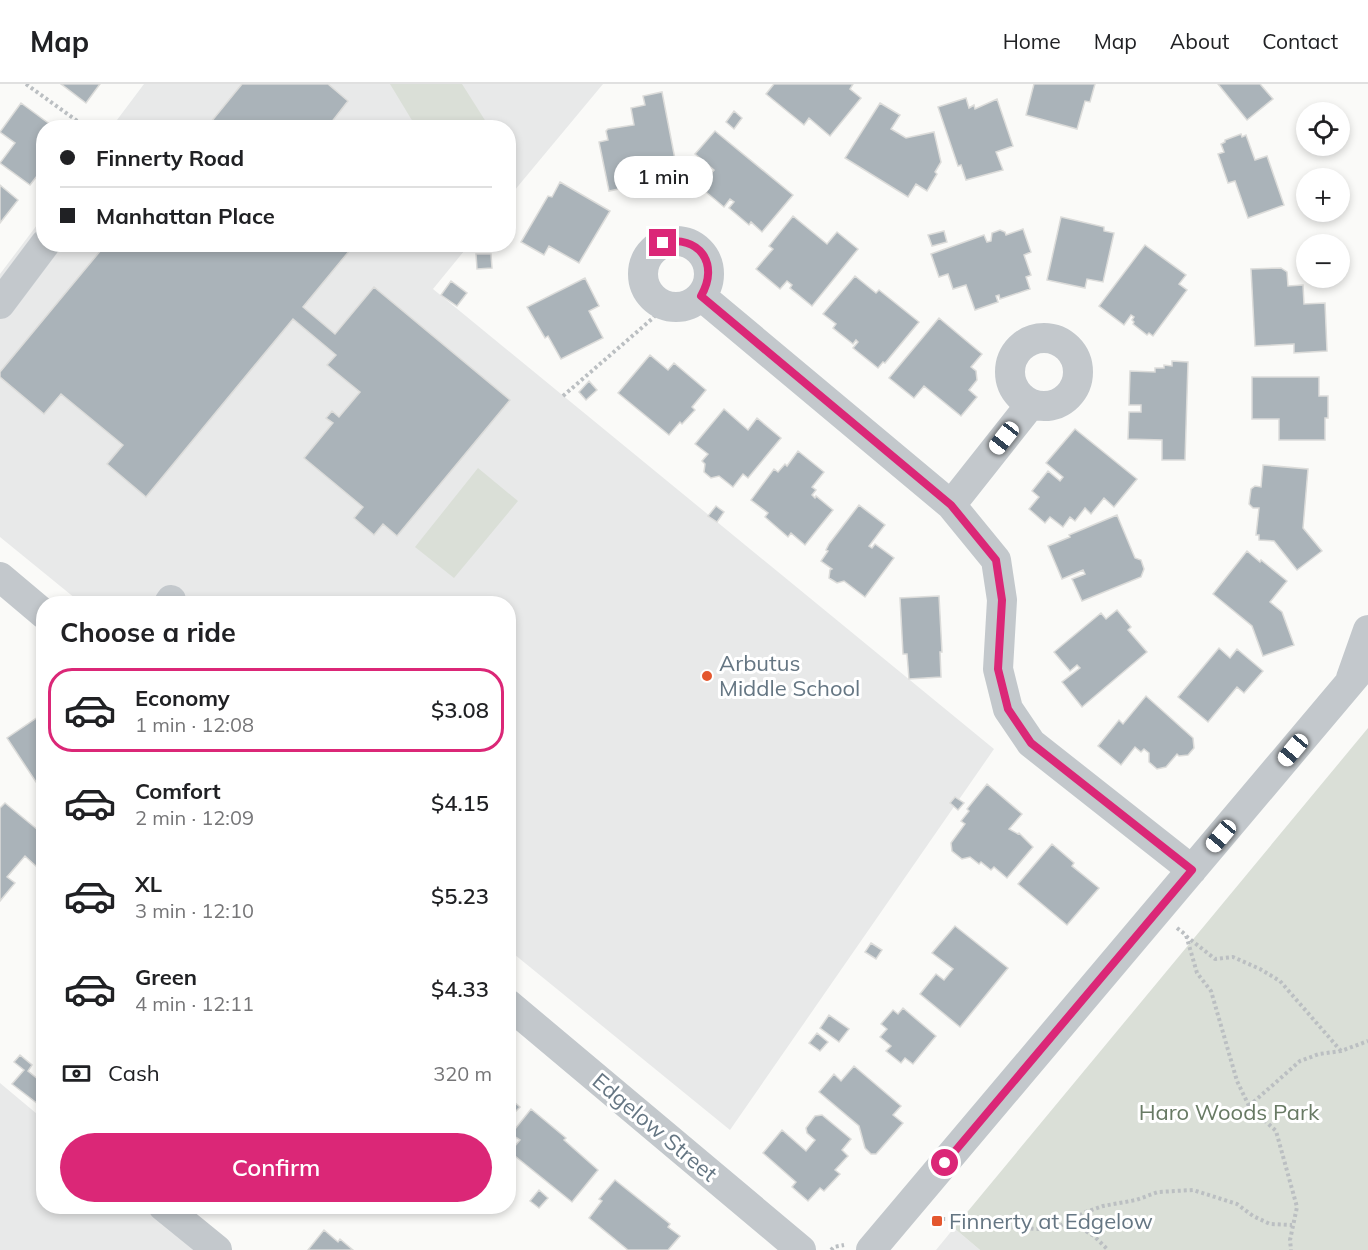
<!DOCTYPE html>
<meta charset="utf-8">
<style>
body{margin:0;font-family:Mulish,sans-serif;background:#f2f2f2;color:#202124;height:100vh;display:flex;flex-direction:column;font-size:22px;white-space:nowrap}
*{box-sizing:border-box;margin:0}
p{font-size:20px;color:#757577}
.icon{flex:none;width:33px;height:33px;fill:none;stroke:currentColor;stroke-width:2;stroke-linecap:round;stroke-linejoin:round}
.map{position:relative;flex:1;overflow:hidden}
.drawer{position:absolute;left:36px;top:512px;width:480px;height:618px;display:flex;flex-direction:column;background:#fff;border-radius:24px;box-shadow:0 3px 9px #0003}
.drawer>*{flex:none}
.hud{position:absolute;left:36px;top:36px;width:480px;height:132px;border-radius:24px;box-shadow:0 3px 9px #0003;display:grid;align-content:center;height:132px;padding:0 24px;background:#fff}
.tools{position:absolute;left:1296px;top:18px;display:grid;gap:12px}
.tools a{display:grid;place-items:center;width:54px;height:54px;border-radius:50%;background:#fff;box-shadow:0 3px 9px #0003;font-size:30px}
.end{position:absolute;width:27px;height:27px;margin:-14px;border:8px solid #db2777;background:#fff;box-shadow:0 0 0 3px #fff}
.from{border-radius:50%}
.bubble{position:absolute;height:42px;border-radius:21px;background:#fff;box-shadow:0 3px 9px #0003;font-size:20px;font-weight:600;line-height:42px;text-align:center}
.car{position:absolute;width:18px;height:36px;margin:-18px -9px;border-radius:8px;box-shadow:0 0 4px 2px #0007;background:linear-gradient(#fff 24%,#345 0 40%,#fff 0 76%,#345 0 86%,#fff 0)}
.hud b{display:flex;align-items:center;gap:21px;height:57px;font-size:22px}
.hud b+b{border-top:2px solid #e0e0e0}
.hud i{width:15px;height:15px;background:#202124}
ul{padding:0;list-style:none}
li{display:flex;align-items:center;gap:18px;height:84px;margin:0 12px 9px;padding:0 12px;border:3px solid transparent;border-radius:24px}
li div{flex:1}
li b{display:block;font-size:22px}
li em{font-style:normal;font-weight:600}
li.current{border-color:#db2777}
li>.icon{width:54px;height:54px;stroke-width:1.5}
h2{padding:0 24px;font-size:27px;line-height:72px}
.pay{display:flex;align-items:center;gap:15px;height:66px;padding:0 24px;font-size:22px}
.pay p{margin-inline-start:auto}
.cta{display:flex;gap:12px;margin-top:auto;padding:12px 24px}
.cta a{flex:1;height:69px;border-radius:36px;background:#db2777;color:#fff;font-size:24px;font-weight:600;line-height:69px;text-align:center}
header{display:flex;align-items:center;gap:36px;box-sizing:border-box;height:84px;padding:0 30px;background:#fff;border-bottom:2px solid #e0e0e0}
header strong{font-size:28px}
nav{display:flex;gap:33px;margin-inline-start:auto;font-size:21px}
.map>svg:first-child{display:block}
.built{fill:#e8e9e9}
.green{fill:#dadfd7}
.building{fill:#aab3b9;stroke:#dcdcda;stroke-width:1.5}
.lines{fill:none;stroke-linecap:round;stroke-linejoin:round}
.path{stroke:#bbbfc2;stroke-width:4;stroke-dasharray:3 3;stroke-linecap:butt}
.minor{stroke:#c3c8cc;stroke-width:30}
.route{stroke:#db2777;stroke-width:8}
.poi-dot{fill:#e4572e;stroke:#fff;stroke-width:2}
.labels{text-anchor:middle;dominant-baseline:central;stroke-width:6;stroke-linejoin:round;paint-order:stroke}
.poi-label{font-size:22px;fill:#657683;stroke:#fff;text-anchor:start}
.park-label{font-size:22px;fill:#687a64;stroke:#fff}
.street-label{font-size:22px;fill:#657683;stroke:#fff}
</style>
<header>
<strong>Map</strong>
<nav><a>Home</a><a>Map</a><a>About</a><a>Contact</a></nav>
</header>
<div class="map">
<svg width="1368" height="1166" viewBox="0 0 1368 1166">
<rect width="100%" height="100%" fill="#fafaf8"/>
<!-- built -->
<path class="built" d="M144 0H603L509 113 508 44H111Z
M43 133 44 160 469 161 433 205 994 665 730 1046 509 866 508 519H81L0 453V190Z
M0 999 43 1035 44 1122H148L202 1166H0Z
M954 1144 980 1166H936Z"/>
<!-- green -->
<path class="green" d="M390 0H462L488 41 483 44 416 43Z
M478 384 518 417 454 494 415 463Z
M1368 644V1166H980L954 1144Z"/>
<!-- building -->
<path class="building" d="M61 0H100L86 19Z
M242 0H328L348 17 327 44H206Z
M774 0H853L850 5 861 14 830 52 809 34 804 41 766 10Z
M1034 0H1095L1090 18 1085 17 1077 45 1026 31Z
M1218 0H1260L1273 15 1247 36Z
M662 8 680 101 648 108 645 95 633 97 634 102 609 107 599 58 608 56 606 47 608 45 634 41 631 24 645 21 643 12Z
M966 14 969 24 974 21 975 25 997 15 1013 62 996 68 1003 86 966 96 961 81 958 82 938 23Z
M21 19 55 44H44V83L30 101 0 79 15 59 0 48Z
M880 19 900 31 891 45 906 54 934 48 941 78 935 88 937 90 927 107 916 100 908 113 845 74Z
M734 27 742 34 734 45 726 38Z
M715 47 793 111 762 148 751 138 749 141 729 124 734 118 730 115 724 123 706 108 709 104 703 98 714 86 695 70Z
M1241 50 1242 53 1246 51 1255 76 1267 72 1284 121 1248 134 1235 97 1228 99 1218 70 1224 68 1221 60 1225 58V56Z
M560 98 610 127 579 179 549 162 544 171 521 158 548 112 552 113Z
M0 101 18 116 0 139Z
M793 132 827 160 837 148 858 165 812 222 790 204 792 201 787 197 780 205 756 185 773 165 769 162Z
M1061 133 1104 143V147L1114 149 1103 198 1087 195 1085 204 1047 196Z
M1023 145 1031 168 1024 171 1031 191 1026 193 1030 205 1000 215 999 211 996 212 998 218 975 226 966 201 953 205 948 190 939 193 931 170 984 151 987 158 991 157 992 149 1000 146 1005 148 1006 151Z
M944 147 947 158 932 162 928 151Z
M106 160H355L303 223 335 250 374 203 510 316 397 452 383 440 374 451 354 434 363 423 304 374 333 339 326 334 332 327 339 333 360 308 327 281 336 271 293 235 146 413 107 380 123 361 61 310 44 330 0 293V288Z
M1145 161 1186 191 1179 200 1187 206 1153 252 1149 249 1147 251 1133 240 1134 238 1132 236 1134 233 1131 231 1124 241 1099 222Z
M476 170H491L492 184 477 185Z
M1281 184 1287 188 1288 202 1303 201 1304 220 1325 219 1327 267 1294 269V260L1255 262 1251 185Z
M855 192 876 209 879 206 919 238 885 279 883 278 878 284 853 264 858 258 856 256 853 260 833 244 836 240 823 230Z
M585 194 599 222 589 227 603 254 561 275 548 252 545 254 527 223Z
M451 197 467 209 457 222 441 211Z
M939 234 982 270 971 283 976 287 977 296 969 306 977 313 961 332 924 302 914 314 889 294Z
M650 271 668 286 674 279 706 306 692 323 695 326 682 340 680 338 669 351 618 309Z
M1172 277 1188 278 1185 376H1162V356L1128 355 1129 328H1141V321H1129L1130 287 1155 288V284H1164V281L1172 282Z
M1252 293H1319V312H1328V334H1325V356H1279V335H1252Z
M589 297 597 306 586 316 579 308Z
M724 325 748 346 757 334 781 354 748 394 743 390 733 403 719 392 711 394 704 388 705 380 702 377 708 370 695 360Z
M1075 345 1137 395 1114 423 1104 414 1091 430 1085 424 1075 437 1070 433 1063 443 1050 433 1045 439 1029 425 1039 413 1032 407 1048 387 1060 397 1063 393 1046 379Z
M798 367 824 388 812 403 816 406 812 411 815 414 816 412 833 426 805 461 791 449 788 453 765 433 768 429 751 416 774 385 778 388 785 380 787 382Z
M1263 381 1308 385 1303 444 1322 467 1297 486 1274 457 1259 456V451H1256L1259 424H1253L1249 420 1251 405 1255 402 1261 403Z
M859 421 885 441 869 462 872 464 875 460 894 474 865 513 844 497 837 499 829 494 830 486 832 485 821 477 828 467 826 466 829 460Z
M716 422 724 428 717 438 708 432Z
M1117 431 1135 474 1141 476 1144 485 1141 493 1082 517 1072 495 1085 490 1083 486 1062 495 1048 462 1070 453 1069 451Z
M1247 467 1260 478 1261 476 1287 497 1270 518 1282 528 1294 561 1263 572 1252 542 1213 510Z
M939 512 942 568H940L941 593 909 595 907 570H903L900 514Z
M1117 526 1131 543 1128 546 1147 568 1082 623 1062 598 1080 584 1077 581 1070 587 1054 568 1101 529 1106 535Z
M1219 564 1230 574 1237 565 1263 587 1244 609 1237 603 1208 638 1178 613Z
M1146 612 1193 654 1194 664 1188 671 1179 672 1177 670 1166 683 1157 685 1149 678V669L1144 665 1141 668 1135 663 1121 681 1098 662 1119 636 1123 640Z
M44 629V697L38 701 7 654Z
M987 700 1022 730 1009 745 1018 750 1019 749 1033 763 1007 794 994 783 991 786 981 778 979 780 970 773 962 775 952 767 951 759 965 740 961 737 969 727 967 725Z
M955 713 964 719 958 726 950 719Z
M5 719 44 751V776L37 783 25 772 7 793 15 799 0 817V724Z
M1052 760 1074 779 1072 782 1099 804 1067 841 1018 800Z
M955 842 1008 884 960 943 920 910 936 890 944 896 953 885 932 869Z
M871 859 882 866 876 875 865 868Z
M903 924 936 952 913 980 905 974 901 979 886 967 891 962 880 953 887 945 881 940 893 926 898 930Z
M829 931 849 945 839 958 820 944Z
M817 949 828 958 820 967 809 959Z
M20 971 32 981 28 987 44 1000V1013L38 1020 12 1000 24 986 14 978Z
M854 982 901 1022 893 1031 903 1039 876 1070H871L865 1064 859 1042 819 1008 834 990 841 997Z
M508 1013 520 1023 508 1035Z
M531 1025 566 1054 564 1056 598 1086 572 1118 510 1068 520 1056 511 1050Z
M822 1031 851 1055 842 1066 848 1072 835 1086 840 1090 824 1107 820 1104 808 1117 792 1103 796 1098 763 1069 782 1046 806 1067 815 1056 807 1049 806 1044 815 1032Z
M615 1096 670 1140 668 1143 680 1152 668 1166H628L589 1134 602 1117 599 1115Z
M539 1106 548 1114 539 1124 530 1117Z
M324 1146 338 1158 340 1155 353 1166H308Z"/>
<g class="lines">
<!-- path -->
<path class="path" d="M26 0 87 44
M563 312 653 234 663 221
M1177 844 1186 851 1197 889 1211 907 1237 997 1249 1022 1276 1047 1297 1123 1290 1156 1291 1166
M1186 852 1215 875 1233 873 1260 885 1280 897 1341 967
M1249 1022 1300 977 1319 970 1341 967 1368 957
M937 1132 942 1135H953L969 1142 997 1141 1036 1145 1056 1144 1069 1137 1094 1152 1108 1166
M1069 1137 1086 1128 1103 1122 1136 1116 1158 1108 1193 1106 1237 1120 1253 1132 1270 1140 1292 1141
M831 1166 834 1163 844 1161"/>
<!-- minor -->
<path class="minor" d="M643 190a33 33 0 1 1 66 0a33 33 0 1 1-66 0Z
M701 212 951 421 996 476 1002 516 998 585 1008 625 1031 659 1192 786
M0 220 45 160
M1010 288a34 34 0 1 1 68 0a34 34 0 1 1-68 0Z
M951 421 1031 320
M0 493 44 530
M169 519 171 516
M1351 594 1368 546
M508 920 801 1166
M163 1122 217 1166
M871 1166 1368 577"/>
</g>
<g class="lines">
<!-- route -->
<path class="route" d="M663 159C699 150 720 180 701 212L951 421 996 476 1002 516 998 585 1008 625 1031 659 1192 786 945 1079"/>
</g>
<!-- markers -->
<g class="poi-dot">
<circle cx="707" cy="592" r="6"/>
<rect x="931" y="1131" width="12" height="12" rx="3"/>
</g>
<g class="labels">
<!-- poi labels -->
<g class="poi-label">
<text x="719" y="579">Arbutus<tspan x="719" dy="25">Middle School</tspan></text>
<text x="949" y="1137">Finnerty at Edgelow</text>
</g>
<!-- park labels -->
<g class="park-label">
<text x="1229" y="1028">Haro Woods Park</text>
</g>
<!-- street labels -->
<g class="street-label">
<text transform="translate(655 1043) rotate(40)">Edgelow Street</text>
</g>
</g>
</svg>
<div class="tools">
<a><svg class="icon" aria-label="locate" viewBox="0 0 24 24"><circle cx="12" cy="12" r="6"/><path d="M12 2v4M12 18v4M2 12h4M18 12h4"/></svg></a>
<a>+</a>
<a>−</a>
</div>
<i class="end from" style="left:945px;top:1079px"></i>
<i class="end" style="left:663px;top:159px"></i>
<div class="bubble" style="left:614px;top:72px;width:99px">1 min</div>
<i class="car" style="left:1004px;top:354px;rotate:218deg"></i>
<i class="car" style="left:1293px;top:666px;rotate:220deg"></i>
<i class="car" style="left:1221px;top:752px;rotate:220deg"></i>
<div class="hud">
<b><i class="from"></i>Finnerty Road</b>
<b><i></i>Manhattan Place</b>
</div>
<section class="drawer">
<h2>Choose a ride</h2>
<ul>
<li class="current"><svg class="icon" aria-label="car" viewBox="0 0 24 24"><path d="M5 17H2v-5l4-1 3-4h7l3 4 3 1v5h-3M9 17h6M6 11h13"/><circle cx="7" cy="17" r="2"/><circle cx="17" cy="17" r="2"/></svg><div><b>Economy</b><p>1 min · 12:08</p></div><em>$3.08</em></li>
<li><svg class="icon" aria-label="car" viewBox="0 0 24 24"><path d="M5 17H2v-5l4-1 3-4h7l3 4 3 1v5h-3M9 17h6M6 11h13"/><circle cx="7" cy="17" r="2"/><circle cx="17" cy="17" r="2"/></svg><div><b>Comfort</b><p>2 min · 12:09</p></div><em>$4.15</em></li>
<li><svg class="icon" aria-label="car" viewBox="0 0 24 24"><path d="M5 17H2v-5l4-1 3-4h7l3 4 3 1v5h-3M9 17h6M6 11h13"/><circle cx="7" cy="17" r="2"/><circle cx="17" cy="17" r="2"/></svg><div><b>XL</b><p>3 min · 12:10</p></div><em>$5.23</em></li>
<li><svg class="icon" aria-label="car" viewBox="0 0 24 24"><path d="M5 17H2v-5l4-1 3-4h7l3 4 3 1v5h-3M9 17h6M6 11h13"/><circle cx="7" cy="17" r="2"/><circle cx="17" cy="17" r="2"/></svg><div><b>Green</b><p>4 min · 12:11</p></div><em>$4.33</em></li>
</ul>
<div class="pay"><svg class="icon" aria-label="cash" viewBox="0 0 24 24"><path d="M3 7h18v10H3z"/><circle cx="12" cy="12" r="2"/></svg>Cash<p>320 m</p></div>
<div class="cta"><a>Confirm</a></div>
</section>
</div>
